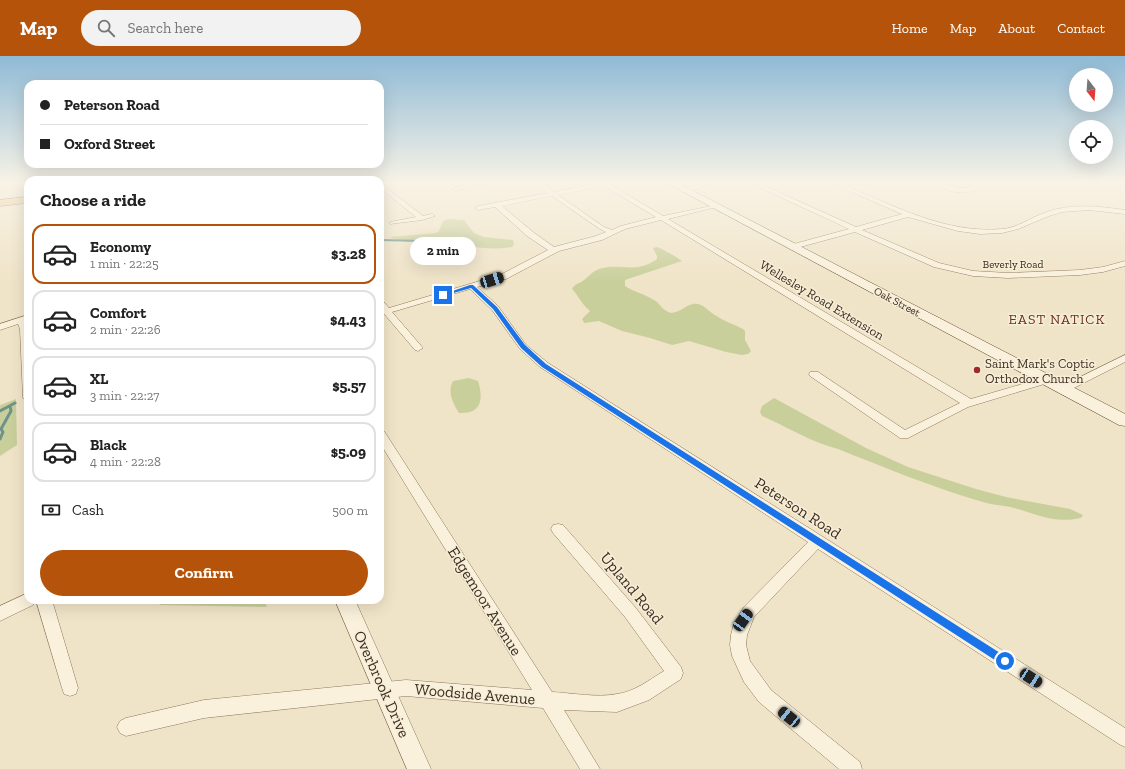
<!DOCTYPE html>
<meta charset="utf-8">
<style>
body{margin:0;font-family:"Zilla Slab",serif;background:#f2f2f2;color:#222;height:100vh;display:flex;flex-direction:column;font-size:15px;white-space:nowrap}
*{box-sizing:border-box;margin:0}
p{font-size:13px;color:#767676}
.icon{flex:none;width:22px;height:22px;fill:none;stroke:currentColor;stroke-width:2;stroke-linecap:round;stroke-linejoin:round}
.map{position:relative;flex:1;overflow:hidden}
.side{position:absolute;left:24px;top:120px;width:360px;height:428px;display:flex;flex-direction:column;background:#fff;border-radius:12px;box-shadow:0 4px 16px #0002}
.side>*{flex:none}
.banner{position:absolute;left:24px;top:24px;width:360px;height:88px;border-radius:12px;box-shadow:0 4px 16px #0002;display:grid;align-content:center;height:88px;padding:0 16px;background:#fff}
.needle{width:26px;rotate:163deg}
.tools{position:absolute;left:1069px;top:12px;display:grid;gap:8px}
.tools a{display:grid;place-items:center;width:44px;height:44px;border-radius:50%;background:#fff;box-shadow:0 4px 16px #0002;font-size:20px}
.end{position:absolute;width:18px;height:18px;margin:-9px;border:5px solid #1a73e8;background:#fff;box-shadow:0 0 0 2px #fff}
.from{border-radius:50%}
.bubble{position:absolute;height:28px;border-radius:14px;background:#fff;box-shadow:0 4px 16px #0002;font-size:13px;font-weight:700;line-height:28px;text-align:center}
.car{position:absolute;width:12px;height:24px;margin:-12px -6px;border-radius:5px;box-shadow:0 0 3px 1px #0007;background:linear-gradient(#222 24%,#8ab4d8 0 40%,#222 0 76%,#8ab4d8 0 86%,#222 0)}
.banner b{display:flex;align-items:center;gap:14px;height:38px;font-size:15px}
.banner b+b{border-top:1px solid #e0e0e0}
.banner i{width:10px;height:10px;background:#222}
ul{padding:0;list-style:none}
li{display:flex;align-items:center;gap:12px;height:60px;margin:0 8px 6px;padding:0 8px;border:2px solid #e0e0e0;border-radius:12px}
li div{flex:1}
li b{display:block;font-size:15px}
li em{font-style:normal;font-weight:700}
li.selected{border-color:#b45309}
li>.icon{width:36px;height:36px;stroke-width:1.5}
h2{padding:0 16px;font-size:18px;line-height:48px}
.pay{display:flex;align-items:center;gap:10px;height:44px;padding:0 16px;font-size:15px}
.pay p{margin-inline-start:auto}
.action{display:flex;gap:8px;margin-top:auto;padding:8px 16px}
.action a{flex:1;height:46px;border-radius:24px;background:#b45309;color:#fff;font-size:16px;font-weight:700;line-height:46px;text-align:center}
header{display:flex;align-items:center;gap:24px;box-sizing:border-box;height:56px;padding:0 20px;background:#b45309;color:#fff}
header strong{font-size:19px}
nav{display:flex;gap:22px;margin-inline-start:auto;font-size:14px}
.search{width:280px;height:36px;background:#f2f2f2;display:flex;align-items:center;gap:10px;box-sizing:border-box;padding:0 14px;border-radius:22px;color:#767676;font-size:15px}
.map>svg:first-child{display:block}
.green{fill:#c9cf9b}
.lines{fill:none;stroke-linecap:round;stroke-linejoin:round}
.stream-far1{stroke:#6f938a;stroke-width:2}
.stream{stroke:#6f938a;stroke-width:3}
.minor-casing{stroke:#8d765c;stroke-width:1}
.tertiary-casing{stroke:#8d765c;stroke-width:1}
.secondary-casing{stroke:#6f573f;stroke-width:1}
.trunk-casing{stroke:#5b4430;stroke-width:1}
.minor{fill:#faf1dc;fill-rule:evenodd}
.tertiary{fill:#faf1dc;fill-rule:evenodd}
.secondary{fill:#faf1dc;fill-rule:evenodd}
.trunk{fill:#eabe7c;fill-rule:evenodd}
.route{fill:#1a73e8}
.poi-dot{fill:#9e2a2b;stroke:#f7eed8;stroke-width:1.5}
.labels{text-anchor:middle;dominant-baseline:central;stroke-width:3;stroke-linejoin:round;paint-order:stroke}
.far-street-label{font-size:11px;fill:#3d2e20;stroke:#f7eed8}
.street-label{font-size:13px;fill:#3d2e20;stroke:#f7eed8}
.poi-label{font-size:13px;fill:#3d2e20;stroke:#f7eed8;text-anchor:start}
.neighbourhood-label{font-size:14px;letter-spacing:1px;fill:#6b2e1e;stroke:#f7eed8}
.near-street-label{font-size:16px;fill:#3d2e20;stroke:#f7eed8}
</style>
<header>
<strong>Map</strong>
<div class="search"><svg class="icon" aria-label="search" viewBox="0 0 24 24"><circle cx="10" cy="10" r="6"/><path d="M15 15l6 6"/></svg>Search here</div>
<nav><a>Home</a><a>Map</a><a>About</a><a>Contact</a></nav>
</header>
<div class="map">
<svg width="1125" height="713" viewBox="0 0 1125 713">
<rect width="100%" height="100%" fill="#f0e4c8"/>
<!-- green -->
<path class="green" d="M448 163 464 164 474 177 484 181 513 184 514 188 512 191C485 196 460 187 433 186 418 185 403 188 390 181L436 177 439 175 443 165Z
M657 191C661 192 680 203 682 205L625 224V230C634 236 645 238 654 244 661 248 660 253 671 257 682 256 685 249 693 248 702 246 708 255 715 259 723 265 734 268 743 273L745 275V284L751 295 748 298 742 299 726 296 689 285 672 289 650 282 622 275 599 265 584 267 582 263 590 255C581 248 579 240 572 233 575 227 580 228 584 224 589 220 593 215 599 213 621 206 635 219 657 203V200L653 192Z
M469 322 478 325C484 344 481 358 459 357 453 347 447 336 453 325Z
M774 342 866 392 908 411 976 433 1006 441 1070 453 1083 459 1081 462C1051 468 1038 458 1010 451 1001 449 992 449 983 446 934 432 886 412 838 393 811 386 787 371 762 360L760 356 762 350Z
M16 343 17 389 0 400V349Z
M158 544H264L267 551 160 549Z"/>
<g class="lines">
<!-- stream-far1 -->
<path class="stream-far1" d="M380 184 423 185"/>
<!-- stream -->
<path class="stream" d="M0 355 15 347
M0 383 3 376 1 373 11 355 10 350"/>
<defs>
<path id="minor" d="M480 126H493L455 135 452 133Z
M533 126H540L554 136 600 127 599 126H613L611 129 663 160 716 149V151L668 163 971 343 1043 322H1051L1052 324 1051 326 968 351 908 382H900L810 320 809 318 810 316H818L905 374 960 347 661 164 625 173 602 184 559 195 506 223 477 231 498 250 526 289 548 307 1125 672V691L1119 688 818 493 754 561 747 579 746 589 750 605 771 634 860 706 862 713H839L759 646 744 626 732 600 730 589 731 579 734 567 744 551 808 486 540 311 520 293 492 254 470 233 392 256 423 292 418 295 415 294 380 253V244L383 245 389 252 500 219 548 194 527 180 495 151 478 154 475 152 478 150 548 137ZM604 130 656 161 621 170 612 174 604 171 558 139ZM552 140 600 173 606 176 596 180 554 191 533 176 502 150Z
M709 126H721L683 136 680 134Z
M748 126H756L856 171 902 158 829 126H878L875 128 846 130C895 150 946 178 1002 173 1017 172 1030 162 1044 157 1070 147 1098 150 1125 154V158L1089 154 1062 156 1049 160 1018 173 1002 177 980 178 958 175 908 161 862 174 939 207 973 215 1008 217 1080 214 1103 211 1125 205V210L1103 216 1080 219 1008 222 973 220 934 211 855 176 793 193 789 191 790 189 849 173Z
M932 126C946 126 959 136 973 130L970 126H976L980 131C968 141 943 136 932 126Z
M380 127 423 160 432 158 435 160 422 164 390 168V166L416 161 380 132Z
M28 259V265L26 266 28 270V345L23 342 20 273 18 268 0 274V268Z
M1125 299V306L1068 335H1060L1059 333 1060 331Z
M380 374 384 375 552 636C572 637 597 642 617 638 634 636 649 624 664 615L625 561 553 477 551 473 553 469 558 468 563 469 635 551 681 611 683 617 681 623 649 644 617 656 564 654 600 713H580L543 652 406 640 204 662 126 680 120 677 117 671 120 665 126 662 204 644 406 624 532 634 380 387Z
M28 537V544H36L33 549 0 565V550Z
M36 544H52L78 632 76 638 70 640 64 638 62 632Z"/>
<path id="tertiary" d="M335 544H355L431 713H407Z"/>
<path id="secondary" d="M665 126H676L1125 358V370L1119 369Z"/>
<path id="trunk" d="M28 141V147L0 150V144Z"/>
</defs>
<!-- minor casing -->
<use href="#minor" class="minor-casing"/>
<!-- tertiary casing -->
<use href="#tertiary" class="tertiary-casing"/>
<!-- secondary casing -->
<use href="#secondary" class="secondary-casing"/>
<!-- trunk casing -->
<use href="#trunk" class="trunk-casing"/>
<!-- minor -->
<use href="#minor" class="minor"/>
<!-- tertiary -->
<use href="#tertiary" class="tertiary"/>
<!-- secondary -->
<use href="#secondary" class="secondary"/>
<!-- trunk -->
<use href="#trunk" class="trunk"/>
</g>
<!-- sky -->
<linearGradient id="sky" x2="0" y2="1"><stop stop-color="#8fbad6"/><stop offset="0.56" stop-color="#f8f3e6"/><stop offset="1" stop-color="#f8f3e6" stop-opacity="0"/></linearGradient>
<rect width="1125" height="226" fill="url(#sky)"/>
<!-- route -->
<path class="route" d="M470 229H473L497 251 525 289 546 308 1008 602 1010 605 1008 608 1005 609 1001 608 542 311 521 292 493 253 471 232 443 240 441 239Z"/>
<!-- markers -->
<circle class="poi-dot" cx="977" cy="314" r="4"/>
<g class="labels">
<!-- far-street labels -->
<g class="far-street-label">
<text x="1013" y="208">Beverly Road</text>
<text transform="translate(897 246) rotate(28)">Oak Street</text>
</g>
<!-- street labels -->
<g class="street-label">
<text transform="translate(822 244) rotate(31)">Wellesley Road Extension</text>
</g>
<!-- poi labels -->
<g class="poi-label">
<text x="985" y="307">Saint Mark's Coptic<tspan x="985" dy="15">Orthodox Church</tspan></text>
</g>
<!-- neighbourhood labels -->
<g class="neighbourhood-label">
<text x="1057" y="263">EAST NATICK</text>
</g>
<!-- near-street labels -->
<g class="near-street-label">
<text transform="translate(798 452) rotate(33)">Peterson Road</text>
<text transform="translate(632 532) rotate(50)">Upland Road</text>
<text transform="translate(485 545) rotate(58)">Edgemoor Avenue</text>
<text transform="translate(382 628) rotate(66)">Overbrook Drive</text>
<text transform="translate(475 638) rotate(5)">Woodside Avenue</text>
</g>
</g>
</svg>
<div class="tools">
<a><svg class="needle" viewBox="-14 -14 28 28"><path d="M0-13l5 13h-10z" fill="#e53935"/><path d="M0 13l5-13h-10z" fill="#767676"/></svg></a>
<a><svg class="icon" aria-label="locate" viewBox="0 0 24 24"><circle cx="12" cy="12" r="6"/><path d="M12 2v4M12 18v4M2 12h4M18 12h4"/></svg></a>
</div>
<i class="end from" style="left:1005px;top:605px"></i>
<i class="end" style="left:443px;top:239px"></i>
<div class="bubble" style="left:410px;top:181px;width:66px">2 min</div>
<i class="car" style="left:492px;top:224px;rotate:73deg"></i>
<i class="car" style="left:743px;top:564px;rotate:36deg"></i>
<i class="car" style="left:1031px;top:622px;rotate:123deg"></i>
<i class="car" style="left:789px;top:661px;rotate:309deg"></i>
<div class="banner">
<b><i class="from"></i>Peterson Road</b>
<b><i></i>Oxford Street</b>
</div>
<section class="side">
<h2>Choose a ride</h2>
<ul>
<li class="selected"><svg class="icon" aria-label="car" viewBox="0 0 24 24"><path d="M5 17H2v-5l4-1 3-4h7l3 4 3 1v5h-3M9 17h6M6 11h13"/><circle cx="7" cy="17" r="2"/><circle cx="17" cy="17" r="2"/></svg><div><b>Economy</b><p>1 min · 22:25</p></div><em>$3.28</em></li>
<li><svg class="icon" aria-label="car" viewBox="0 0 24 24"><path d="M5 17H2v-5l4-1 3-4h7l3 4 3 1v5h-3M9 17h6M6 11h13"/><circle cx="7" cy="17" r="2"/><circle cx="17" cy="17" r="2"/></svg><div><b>Comfort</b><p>2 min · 22:26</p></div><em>$4.43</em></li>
<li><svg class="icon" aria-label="car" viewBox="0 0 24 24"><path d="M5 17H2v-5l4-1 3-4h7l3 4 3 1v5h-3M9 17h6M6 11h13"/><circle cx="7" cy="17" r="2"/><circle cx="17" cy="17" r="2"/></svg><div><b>XL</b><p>3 min · 22:27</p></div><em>$5.57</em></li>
<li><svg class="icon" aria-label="car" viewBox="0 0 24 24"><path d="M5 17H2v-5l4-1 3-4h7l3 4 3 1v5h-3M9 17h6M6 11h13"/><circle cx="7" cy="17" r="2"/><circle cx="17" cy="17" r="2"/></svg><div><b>Black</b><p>4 min · 22:28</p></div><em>$5.09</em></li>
</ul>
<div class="pay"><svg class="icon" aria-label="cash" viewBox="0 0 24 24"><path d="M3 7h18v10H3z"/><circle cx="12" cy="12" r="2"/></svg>Cash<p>500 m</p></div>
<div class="action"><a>Confirm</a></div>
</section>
</div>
